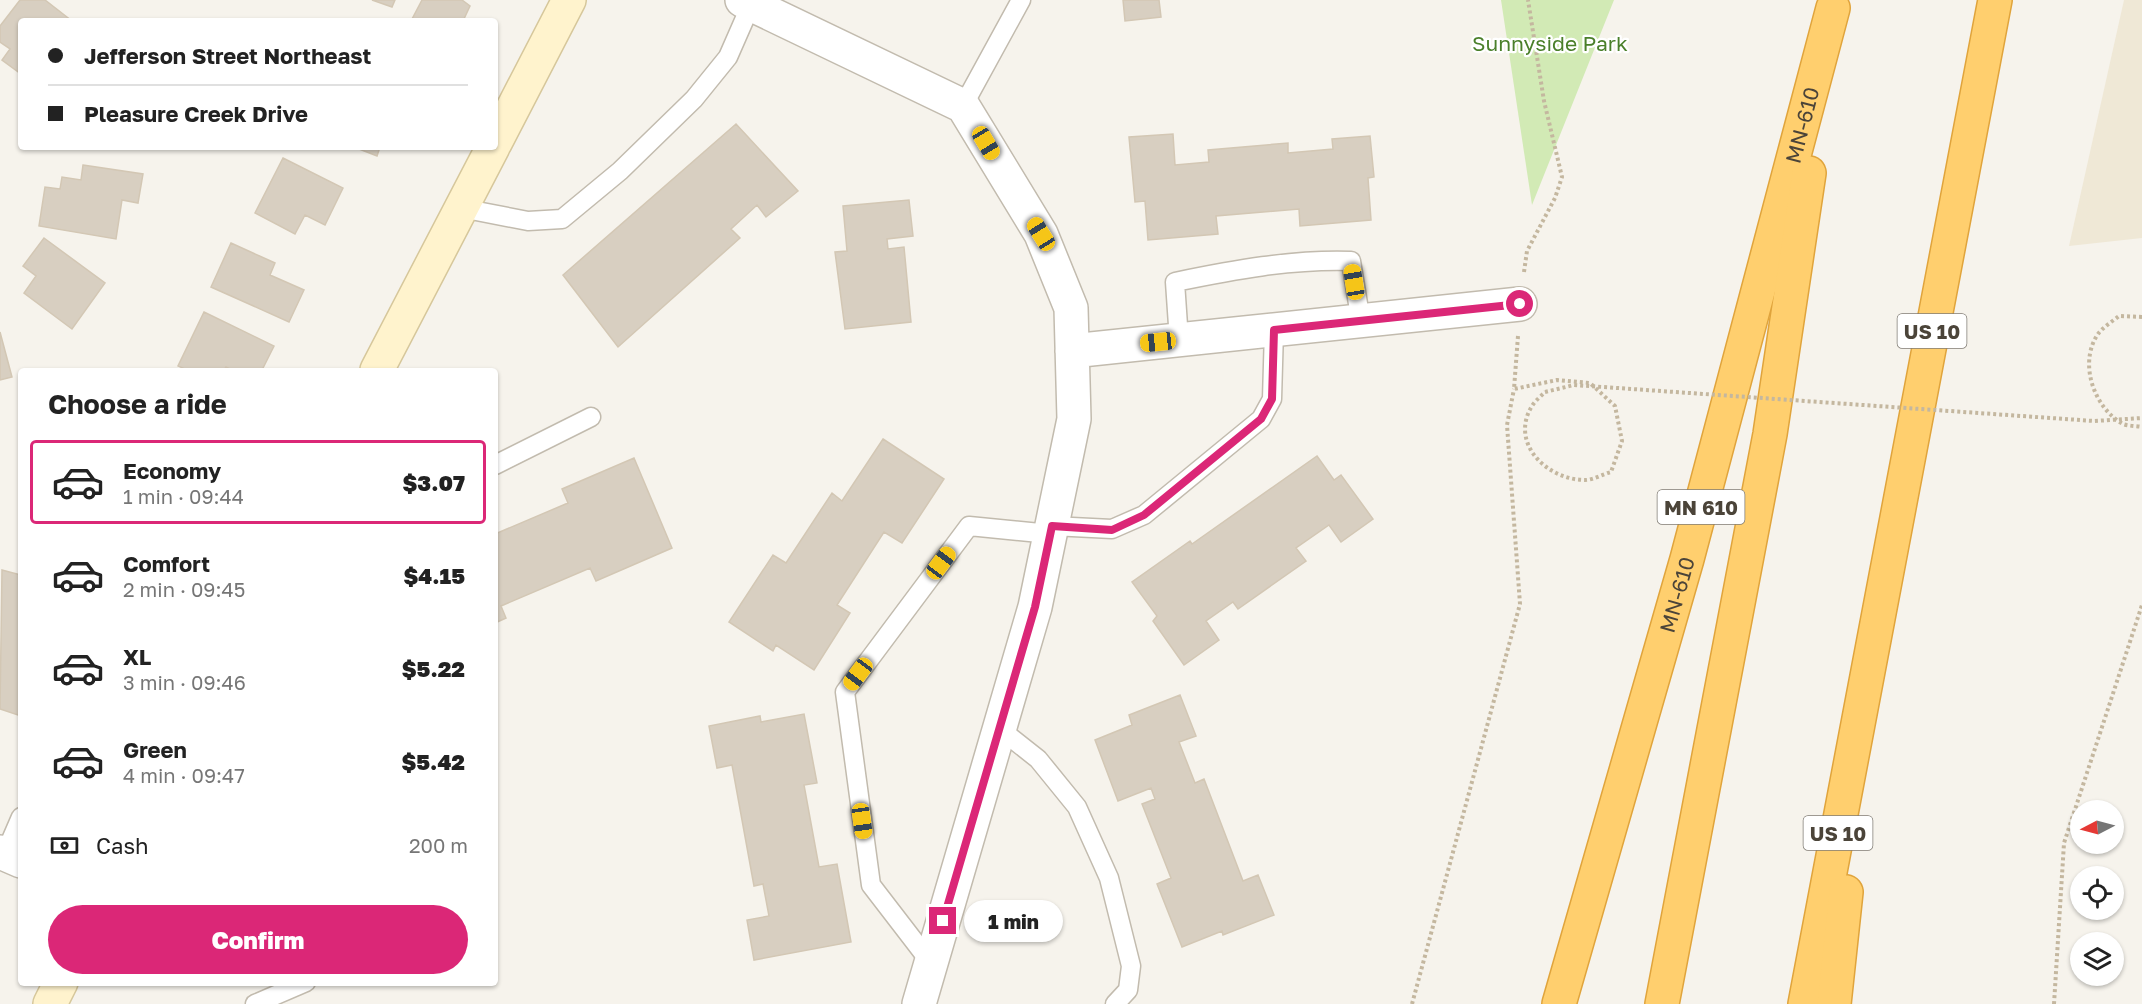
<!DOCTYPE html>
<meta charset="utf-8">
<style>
body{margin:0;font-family:"Golos Text",sans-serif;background:#f6f6f6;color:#222;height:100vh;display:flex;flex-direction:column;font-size:22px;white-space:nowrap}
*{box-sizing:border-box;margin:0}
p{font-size:20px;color:#767676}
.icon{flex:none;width:33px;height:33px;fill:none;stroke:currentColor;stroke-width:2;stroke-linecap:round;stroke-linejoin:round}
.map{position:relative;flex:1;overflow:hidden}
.side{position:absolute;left:18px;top:368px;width:480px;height:618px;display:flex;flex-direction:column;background:#fff;border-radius:6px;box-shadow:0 2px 4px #0004}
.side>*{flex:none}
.guide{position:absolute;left:18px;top:18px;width:480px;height:132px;border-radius:6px;box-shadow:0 2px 4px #0004;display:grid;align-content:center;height:132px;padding:0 30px;background:#fff}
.needle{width:39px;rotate:264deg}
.fabs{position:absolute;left:2070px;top:800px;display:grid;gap:12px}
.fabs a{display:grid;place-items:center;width:54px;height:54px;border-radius:50%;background:#fff;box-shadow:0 2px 4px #0004;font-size:30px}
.end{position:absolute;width:27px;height:27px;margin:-14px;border:8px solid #db2777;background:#fff;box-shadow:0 0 0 3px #fff}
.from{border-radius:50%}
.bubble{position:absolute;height:42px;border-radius:21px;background:#fff;box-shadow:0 2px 4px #0004;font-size:20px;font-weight:800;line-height:42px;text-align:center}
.car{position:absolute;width:18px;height:36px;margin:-18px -9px;border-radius:8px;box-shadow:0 0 4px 2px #0007;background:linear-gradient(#f5c518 24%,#345 0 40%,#f5c518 0 76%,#345 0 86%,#f5c518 0)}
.guide b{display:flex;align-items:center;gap:21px;height:57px;font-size:22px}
.guide b+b{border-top:2px solid #e0e0e0}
.guide i{width:15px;height:15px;background:#222}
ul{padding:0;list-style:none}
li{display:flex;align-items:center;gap:18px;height:84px;margin:0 12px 9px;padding:0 18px;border:3px solid transparent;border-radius:6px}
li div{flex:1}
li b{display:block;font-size:22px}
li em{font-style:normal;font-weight:800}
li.on{border-color:#db2777}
li>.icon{width:54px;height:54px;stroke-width:1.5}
h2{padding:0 30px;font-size:27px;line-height:72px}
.pay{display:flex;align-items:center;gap:15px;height:66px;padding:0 30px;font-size:22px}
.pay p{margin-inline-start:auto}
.action{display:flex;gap:12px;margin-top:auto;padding:12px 30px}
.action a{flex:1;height:69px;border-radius:36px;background:#db2777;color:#fff;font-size:24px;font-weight:800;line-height:69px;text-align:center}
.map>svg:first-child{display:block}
.education{fill:#efe8d6}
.green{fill:#d2eab5}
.building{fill:#d8cfc1;stroke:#d3c7b4;stroke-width:1.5}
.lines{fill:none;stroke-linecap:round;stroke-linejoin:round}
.lane-casing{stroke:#c2bbae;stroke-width:21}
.street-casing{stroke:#c2bbae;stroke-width:36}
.secondary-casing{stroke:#d6c79b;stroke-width:36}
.highway-casing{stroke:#e0a43c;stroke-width:36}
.path{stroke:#c4b79f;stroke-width:4;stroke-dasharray:3 3;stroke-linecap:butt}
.lane{stroke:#fff;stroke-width:18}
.street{stroke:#fff;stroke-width:33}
.secondary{stroke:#fff3cd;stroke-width:33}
.highway{stroke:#ffcf6e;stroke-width:33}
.path-bridge{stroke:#c4b79f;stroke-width:4;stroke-dasharray:3 3;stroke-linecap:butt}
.route{stroke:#db2777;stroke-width:8}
.labels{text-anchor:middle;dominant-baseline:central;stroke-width:4.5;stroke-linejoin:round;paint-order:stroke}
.shield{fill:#fff;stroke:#817c74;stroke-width:1.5}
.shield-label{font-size:20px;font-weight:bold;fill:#4b4439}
.park-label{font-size:21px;fill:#4a7f2a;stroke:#fff}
.street-label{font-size:21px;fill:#4b4439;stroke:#fff}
</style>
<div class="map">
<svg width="2142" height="1004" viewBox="0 0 2142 1004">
<rect width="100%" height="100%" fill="#f6f3ec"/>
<!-- education -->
<path class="education" d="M2124 0H2142V238L2069 246Z"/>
<!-- green -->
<path class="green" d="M1501 0H1614L1532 205Z"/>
<!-- building -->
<path class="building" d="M20 0H45L72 21H21V74L2 60 10 49 0 42V26Z
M372 0H395L392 7Z
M422 0H462L470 6 463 21H411Z
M1123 0H1159L1161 17 1125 21Z
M736 124 798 191 766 217 757 205 731 229 740 238 618 347 563 275Z
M1173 134 1175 165 1209 162 1208 150 1288 143V153L1333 149 1332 139 1370 136 1374 177 1368 178 1371 220 1300 226 1299 209 1216 216 1218 234 1148 240 1145 201 1135 202 1129 137Z
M354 147H380L377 156Z
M283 158 343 188 325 225 305 215 295 234 255 213Z
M83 165 143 174 138 203 122 200 116 239 39 226 45 187 60 189 62 177 81 180Z
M909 200 913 236 887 239 888 249 904 247 911 322 845 329 835 252 847 251 843 206Z
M44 238 105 283 72 329 24 293 36 276 23 266Z
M231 243 275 263 270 275 304 290 289 322 211 287Z
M204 312 274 346 262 370H232L226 367 224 370H187L178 366Z
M0 332 12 377 0 380Z
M883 439 944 479 902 543 884 532 837 605 850 613 814 670 776 645 773 651 729 622 773 555 786 563 832 493 842 501Z
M1317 456 1334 480 1341 475 1373 519 1341 542 1329 525 1296 548 1306 561 1238 609 1233 602 1206 621 1219 640 1184 665 1153 621 1157 616 1132 582 1190 541 1192 544Z
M634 458 672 548 596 581 590 568 501 606 506 618 495 623V534L568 503 562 489Z
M2 570 21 575V716L0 709Z
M1180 695 1196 736 1179 742 1195 783 1204 779 1243 881 1258 875 1274 915 1223 935 1222 931 1182 947 1157 884 1171 878 1142 804 1155 799 1151 788 1118 801 1095 740 1132 725 1129 715Z
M804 714 817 783 804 785 819 867 837 864 851 942 754 960 747 920 769 916 763 884 754 886 732 765 717 768 709 726 760 716 761 722Z"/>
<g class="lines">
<defs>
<path id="lane" d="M963 106 1021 0
M461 208 528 221 562 219 620 171 694 99 728 57 753 0
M1179 340 1175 282C1233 270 1292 259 1351 261L1361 322
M495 465 591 417
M1052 526 1112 529 1144 515 1261 419 1272 399 1274 330
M1000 729 1038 759 1077 807 1109 878 1131 966 1128 990 1115 1004
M5 854 21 817
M931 963 871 885 845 692 969 526 1050 534
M255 1004 306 982"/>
<path id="street" d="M742 0 963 106 1041 234 1071 308 1074 419 1035 607 919 1004
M1072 351 1520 304
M0 852 21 861"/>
<path id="secondary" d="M495 143 569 0
M377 370 493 147
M50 1004 61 982"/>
<g id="highway">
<path id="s1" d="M1559 1004 1687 559 1833 8"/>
<path d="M1662 1004 1770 434 1809 173"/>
<path d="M1805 1004 1995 0"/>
<path d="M1834 1004 1846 892"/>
</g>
</defs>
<!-- lane casing -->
<use href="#lane" class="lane-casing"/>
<!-- street casing -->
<use href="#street" class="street-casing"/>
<!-- secondary casing -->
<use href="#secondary" class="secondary-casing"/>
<!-- highway casing -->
<use href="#highway" class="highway-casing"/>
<!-- path -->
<path class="path" d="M1524 272 1527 251 1555 198 1562 177 1544 101 1528 0
M2142 317 2119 316C2113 321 2103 327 2098 334 2078 363 2094 408 2123 424 2128 426 2137 426 2142 427
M1518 336 1514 389 1557 380 1590 383 1615 406 1622 441 1611 472C1603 474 1593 480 1585 480 1547 480 1509 443 1532 406 1535 401 1541 396 1545 392
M1412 1004 1520 604 1507 425 1514 389
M2054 1004 2064 843 2142 605"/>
<!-- lane -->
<use href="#lane" class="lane"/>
<!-- street -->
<use href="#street" class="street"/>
<!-- secondary -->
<use href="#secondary" class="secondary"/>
<!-- highway -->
<use href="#highway" class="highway"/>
<!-- path-bridge -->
<path class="path-bridge" d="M1545 392 1574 385 2094 421 2142 418"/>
</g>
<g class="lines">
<!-- route -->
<path class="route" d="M943 921 1035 607 1052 526 1112 530 1144 515 1261 419 1272 399 1274 330 1520 304"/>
</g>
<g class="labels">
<!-- shield labels -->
<g class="shield">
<rect x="1897.5" y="314" width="69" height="34" rx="4.5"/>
<rect x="1657.5" y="490" width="87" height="34" rx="4.5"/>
<rect x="1803.5" y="816" width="69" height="34" rx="4.5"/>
</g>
<g class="shield-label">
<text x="1932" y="331">US 10</text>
<text x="1701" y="507">MN 610</text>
<text x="1838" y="833">US 10</text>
</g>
<!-- park labels -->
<g class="park-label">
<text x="1550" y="43">Sunnyside Park</text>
</g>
<!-- street labels -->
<g class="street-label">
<text stroke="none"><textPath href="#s1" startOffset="912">MN-610</textPath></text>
<text stroke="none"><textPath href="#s1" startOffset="426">MN-610</textPath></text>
</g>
</g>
</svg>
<div class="fabs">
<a><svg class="needle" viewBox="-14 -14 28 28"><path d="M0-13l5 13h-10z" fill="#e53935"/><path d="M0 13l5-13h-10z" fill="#767676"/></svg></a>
<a><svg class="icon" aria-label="locate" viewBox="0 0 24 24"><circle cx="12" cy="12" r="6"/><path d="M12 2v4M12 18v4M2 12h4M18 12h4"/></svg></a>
<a><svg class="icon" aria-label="layers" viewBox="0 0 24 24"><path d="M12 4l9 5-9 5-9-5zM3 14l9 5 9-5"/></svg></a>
</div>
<i class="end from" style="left:1520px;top:304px"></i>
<i class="end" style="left:943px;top:921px"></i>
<div class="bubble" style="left:964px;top:900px;width:99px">1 min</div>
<i class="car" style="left:986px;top:143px;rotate:149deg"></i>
<i class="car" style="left:1041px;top:234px;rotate:328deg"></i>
<i class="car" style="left:1354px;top:282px;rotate:351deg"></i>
<i class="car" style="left:1158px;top:342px;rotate:264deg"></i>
<i class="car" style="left:941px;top:563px;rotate:37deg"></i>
<i class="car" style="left:858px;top:674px;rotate:217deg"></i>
<i class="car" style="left:862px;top:821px;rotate:172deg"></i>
<div class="guide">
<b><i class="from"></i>Jefferson Street Northeast</b>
<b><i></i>Pleasure Creek Drive</b>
</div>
<section class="side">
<h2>Choose a ride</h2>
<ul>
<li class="on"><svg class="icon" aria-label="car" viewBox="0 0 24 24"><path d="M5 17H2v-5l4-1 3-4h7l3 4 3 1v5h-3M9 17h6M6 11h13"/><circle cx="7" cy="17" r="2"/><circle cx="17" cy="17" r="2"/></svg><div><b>Economy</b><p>1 min · 09:44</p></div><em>$3.07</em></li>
<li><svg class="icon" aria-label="car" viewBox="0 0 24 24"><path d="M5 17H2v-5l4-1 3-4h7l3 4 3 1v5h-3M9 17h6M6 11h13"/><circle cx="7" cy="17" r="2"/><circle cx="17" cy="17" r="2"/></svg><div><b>Comfort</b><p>2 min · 09:45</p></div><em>$4.15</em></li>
<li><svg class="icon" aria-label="car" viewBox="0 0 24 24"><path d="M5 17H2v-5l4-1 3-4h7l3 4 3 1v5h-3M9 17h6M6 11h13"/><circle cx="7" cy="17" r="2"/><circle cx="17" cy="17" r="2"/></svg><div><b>XL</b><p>3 min · 09:46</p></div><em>$5.22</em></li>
<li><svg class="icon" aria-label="car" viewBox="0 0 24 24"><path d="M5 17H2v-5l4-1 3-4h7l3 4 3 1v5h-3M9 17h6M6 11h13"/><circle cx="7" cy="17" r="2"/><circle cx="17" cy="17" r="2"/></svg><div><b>Green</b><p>4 min · 09:47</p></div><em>$5.42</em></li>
</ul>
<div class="pay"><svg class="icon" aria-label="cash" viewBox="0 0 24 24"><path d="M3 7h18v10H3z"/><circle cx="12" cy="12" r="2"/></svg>Cash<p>200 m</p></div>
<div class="action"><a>Confirm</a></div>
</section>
</div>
